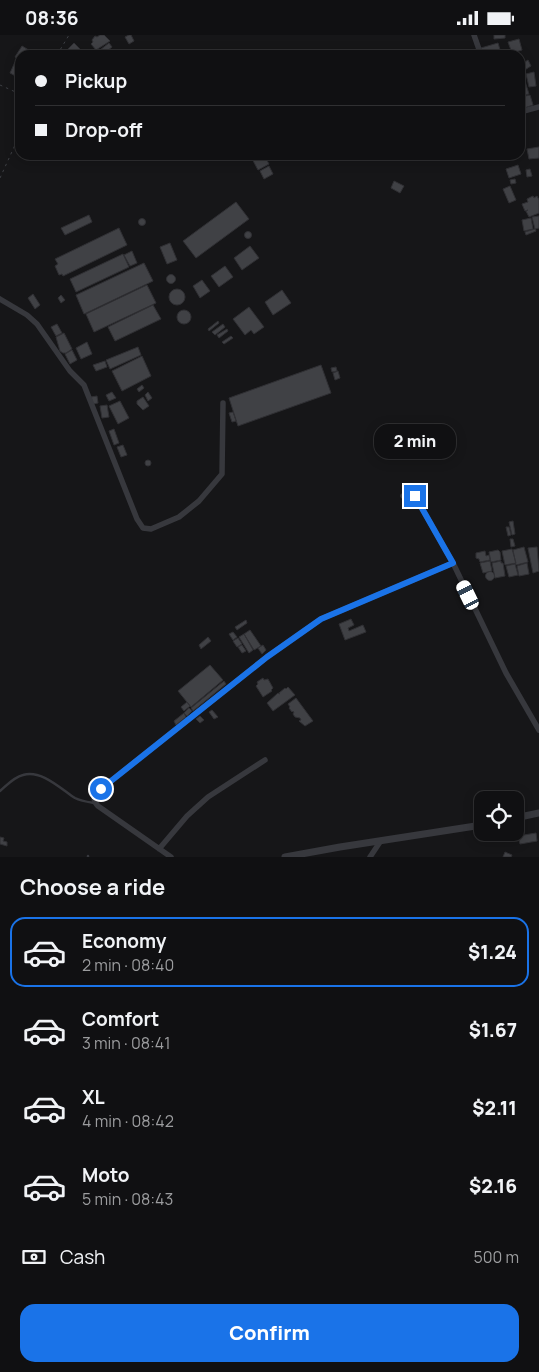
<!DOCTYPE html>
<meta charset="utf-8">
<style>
body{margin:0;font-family:Manrope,sans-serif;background:#1e1e20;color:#f1f3f6;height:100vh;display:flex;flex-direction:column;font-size:19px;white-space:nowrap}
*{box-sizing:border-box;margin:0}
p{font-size:16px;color:#9c9d9f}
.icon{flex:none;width:28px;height:28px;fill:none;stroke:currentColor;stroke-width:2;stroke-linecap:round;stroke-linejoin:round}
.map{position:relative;height:822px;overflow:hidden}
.drawer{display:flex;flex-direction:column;background:#101012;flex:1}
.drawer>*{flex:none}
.banner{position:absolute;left:15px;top:15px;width:510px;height:110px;border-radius:15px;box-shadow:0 2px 12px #0003,0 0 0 1px #303032;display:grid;align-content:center;height:110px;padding:0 20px;background:#101012}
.controls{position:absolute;left:474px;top:756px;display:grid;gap:10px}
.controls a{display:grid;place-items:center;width:50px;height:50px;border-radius:10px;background:#101012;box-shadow:0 2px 12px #0003,0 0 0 1px #303032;font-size:25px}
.end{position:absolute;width:22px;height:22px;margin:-11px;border:6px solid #1a73e8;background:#fff;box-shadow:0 0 0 2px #fff}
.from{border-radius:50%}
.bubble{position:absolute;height:35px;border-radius:15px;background:#101012;box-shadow:0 2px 12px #0003,0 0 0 1px #303032;font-size:16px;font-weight:800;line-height:35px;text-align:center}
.car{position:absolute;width:15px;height:30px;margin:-15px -8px;border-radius:6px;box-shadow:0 0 4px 1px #0007;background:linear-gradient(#fff 24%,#345 0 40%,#fff 0 76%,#345 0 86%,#fff 0)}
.banner b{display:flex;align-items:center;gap:18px;height:48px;font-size:19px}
.banner b+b{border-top:1px solid #303032}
.banner i{width:12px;height:12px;background:#f1f3f6}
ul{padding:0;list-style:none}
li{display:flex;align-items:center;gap:15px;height:70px;margin:0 10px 8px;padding:0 10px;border:2px solid transparent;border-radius:15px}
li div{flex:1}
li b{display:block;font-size:19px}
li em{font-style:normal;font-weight:800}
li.selected{border-color:#1a73e8}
li>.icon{width:45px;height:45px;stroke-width:1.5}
h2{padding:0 20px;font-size:22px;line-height:60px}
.pay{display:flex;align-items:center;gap:12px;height:55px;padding:0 20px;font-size:19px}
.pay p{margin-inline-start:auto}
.cta{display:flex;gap:10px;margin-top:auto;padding:10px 20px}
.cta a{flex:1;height:58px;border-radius:15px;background:#1a73e8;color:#fff;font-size:20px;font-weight:800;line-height:58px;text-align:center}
.status{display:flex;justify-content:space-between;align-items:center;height:35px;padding:0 25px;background:#101012;direction:ltr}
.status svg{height:14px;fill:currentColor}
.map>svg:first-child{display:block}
.building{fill:#404145;stroke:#303034}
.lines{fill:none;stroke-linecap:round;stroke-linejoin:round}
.path{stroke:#3d3f44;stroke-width:1;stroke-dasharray:2.5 4;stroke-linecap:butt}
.service{stroke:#37383d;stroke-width:2.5}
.minor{stroke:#37383d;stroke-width:5.5}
.tertiary{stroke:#37383d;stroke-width:7}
.route{stroke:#1a73e8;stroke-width:6}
</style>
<div class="status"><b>08:36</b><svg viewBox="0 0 49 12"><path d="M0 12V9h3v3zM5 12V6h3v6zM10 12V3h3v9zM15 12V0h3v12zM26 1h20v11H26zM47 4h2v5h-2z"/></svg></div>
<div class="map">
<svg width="539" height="822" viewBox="0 0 539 822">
<rect width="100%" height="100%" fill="#161618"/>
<!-- building -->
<path class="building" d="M100 0H104L110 6 96 15 91 9 93 7 92 5 95 1 97 2Z
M129 0H131L134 6 129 9 125 2Z
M494 0H505V3L494 4Z
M519 4 522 15 512 18 508 7Z
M74 8 86 20H75L68 14Z
M109 8 112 12 102 20H97L96 18Z
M498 8 501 18 496 19V17L483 20 481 13Z
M22 11 32 17 31 20H20V25L15 22Z
M289 15 300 17 299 20H289Z
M528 25 531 31 520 38V30Z
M15 27 20 29 19 43 10 38Z
M534 37 536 51 529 52 526 39Z
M523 40 529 59 520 61V41Z
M530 60 533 70 524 73 521 62Z
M539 112V123L529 124 527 114Z
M250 120H264L269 129 258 135Z
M518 130 521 139 509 143 506 134Z
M269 131 273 139 264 144 260 136Z
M530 134 532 141 527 142 526 135Z
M515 144 516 148 511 149 510 145Z
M394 146 404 151 400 158 391 153Z
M510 151 516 165 509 168 503 154Z
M533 161 534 163 537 161 539 165V178L529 182 526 176 528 175 525 176 522 169 528 167 527 164Z
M236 167 249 184 196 223 183 206Z
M89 180 92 187 65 200 61 193Z
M539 181V193L535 194 532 182Z
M531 183 533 194 524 196 522 185Z
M138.5 187a3.5 3.5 0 1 1 7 0a3.5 3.5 0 1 1-7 0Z
M119 193 127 210 63 241 62 239 59 240 55 231 58 229 55 224Z
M535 194 536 196 526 200 525 197Z
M244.5 200a3.5 3.5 0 1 1 7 0a3.5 3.5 0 1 1-7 0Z
M170 208 177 225 167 229 160 212Z
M250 211 259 223 242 235 234 223Z
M132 216 137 228 130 231 124 220Z
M123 219 129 232 76 257 70 244Z
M144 228 153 246 84 279 76 260Z
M225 231 233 242 219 252 211 241Z
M166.5 244a4.5 4.5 0 1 1 9 0a4.5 4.5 0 1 1-9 0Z
M202 245 210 256 200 263 193 251Z
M147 250 156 268 94 297 86 279Z
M169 262a8 8 0 1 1 16 0a8 8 0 1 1-16 0Z
M282 255 291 268 273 280 265 267Z
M33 259 40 270 35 274 28 263Z
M61 260 65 265 61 268 58 263Z
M153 270 161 284 115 306 108 292Z
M249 272 264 292 254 299 251 295 245 300 233 284Z
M177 282a7 7 0 1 1 14 0a7 7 0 1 1-14 0Z
M218 286 219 288 209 296 208 294Z
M57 289 62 298 56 301 51 292Z
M223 289 225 292 215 300 212 297Z
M227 294 228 296 219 303 217 300Z
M64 298 72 314 66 318H63L60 316 56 302Z
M231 301 233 303 224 309 222 307Z
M87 307 92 319 81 324 76 313Z
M138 312 141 320 110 334 106 325Z
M72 315 77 325 70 329 65 319Z
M142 321 151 341 122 356 112 336Z
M105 326 107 332 96 336 93 330Z
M321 330 331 358 238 391 229 363Z
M336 332 337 336 332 337 331 333Z
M338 336 340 343 335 345 333 338Z
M142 350 144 353 139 357 137 354Z
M112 357 116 363 109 366 106 360Z
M148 357 152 363 148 366 145 360Z
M97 361 98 368 93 369 91 362Z
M143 362 149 371 143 375 137 369V366Z
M120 366 129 383 118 389 109 371Z
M107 370 109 382 102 383 100 371Z
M233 377 236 386 232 387 229 378Z
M114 394 119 408 114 410 109 396Z
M123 410 127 420 121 422 117 412Z
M145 428a3 3 0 1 1 6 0a3 3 0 1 1-6 0Z
M513 486 515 499 512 500 509 487Z
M506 492H509L511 500 508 501Z
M510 504H513L515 511 511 512Z
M524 512 528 527 516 530 513 515Z
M537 512 539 536 533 538 528 513Z
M512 514 516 528 505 530 502 516Z
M498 515 500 517 501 525 491 527 489 517Z
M485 516 486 521 489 520 490 525 480 527 479 524 476 523V518Z
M490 526 492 536 483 538 480 528Z
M501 526V528H503L505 541 495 543 492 528Z
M527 528 529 539 519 541 517 531Z
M515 529 518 540 509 542 506 531Z
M485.5 541a4.5 4.5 0 1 1 9 0a4.5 4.5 0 1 1-9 0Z
M351 584 354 590 348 593 349 596 363 590 366 597 345 605 339 589Z
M246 585 247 588 237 595 235 592Z
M250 595 261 611 254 615 244 599Z
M233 597 237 602 233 605 229 599Z
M244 599 253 615 249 618 239 602Z
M208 602 211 606 201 614 199 610Z
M238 603 242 609 237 612 233 606Z
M242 610 246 616 242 618 238 612Z
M263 610 266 615 262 619 258 613Z
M210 630 223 645 191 672 178 656Z
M263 643 264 645 268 644 273 653 271 655 272 656 263 662 256 651 258 649 257 647Z
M224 646 226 649 193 676 191 673Z
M288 652 295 660 273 676 267 668 278 658 280 659 279 658 285 653 286 654Z
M296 663 313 686 305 691 299 686 301 685 300 683 295 682 293 679 294 677 293 676 292 677 289 673 290 672 288 669Z
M187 667 190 671 184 676 181 672Z
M189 673 192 676 187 681 184 678Z
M212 675 218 682 214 684 209 677Z
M184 678 186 682 176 690 174 686Z
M200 681 204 685 200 688 196 684Z
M536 798 537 806 520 809 518 801Z
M0 802 4 803 3 806 7 807V811L0 809Z
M505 817 512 820 511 822H503Z"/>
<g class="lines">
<!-- path -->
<path class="path" d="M57 20 69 0
M0 50 20 59
M0 143 20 99"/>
<!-- service -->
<path class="service" d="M0 756C7 750 14 742 23 740 41 734 61 754 75 763 81 766 88 767 94 768
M88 822V821"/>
<!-- minor -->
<path class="minor" d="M474 0 481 20
M520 77 539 72
M0 264 27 280 37 289 70 336 84 350 137 484 143 493 151 494 179 482 199 466 222 439 223 368
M403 461 411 459 415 461 453 528 506 638 539 695
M159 814 187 781 208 762 265 725
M171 822 98 771C93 766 93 762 97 757L267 622 321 584 453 528
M370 822 380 807"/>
<!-- tertiary -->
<path class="tertiary" d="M515 783 539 778
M285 822 340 812 482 790"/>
</g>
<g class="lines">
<!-- route -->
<path class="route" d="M101 754 267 622 321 584 453 528 415 461"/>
</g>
</svg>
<div class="controls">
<a><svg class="icon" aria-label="locate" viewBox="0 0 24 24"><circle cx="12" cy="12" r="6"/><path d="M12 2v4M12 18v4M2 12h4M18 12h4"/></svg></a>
</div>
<i class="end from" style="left:101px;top:754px"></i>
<i class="end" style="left:415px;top:461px"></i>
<div class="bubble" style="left:374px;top:389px;width:82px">2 min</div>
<i class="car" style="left:468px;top:560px;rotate:334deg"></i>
<div class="banner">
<b><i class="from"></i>Pickup</b>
<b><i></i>Drop-off</b>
</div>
</div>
<section class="drawer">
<h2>Choose a ride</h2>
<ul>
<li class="selected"><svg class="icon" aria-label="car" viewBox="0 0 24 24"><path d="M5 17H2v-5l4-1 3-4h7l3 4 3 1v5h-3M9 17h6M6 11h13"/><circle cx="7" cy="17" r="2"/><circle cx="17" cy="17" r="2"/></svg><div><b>Economy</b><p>2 min · 08:40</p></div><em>$1.24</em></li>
<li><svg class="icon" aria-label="car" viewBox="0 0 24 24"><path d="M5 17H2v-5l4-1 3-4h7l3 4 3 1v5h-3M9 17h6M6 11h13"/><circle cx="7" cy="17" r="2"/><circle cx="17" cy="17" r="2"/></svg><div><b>Comfort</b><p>3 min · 08:41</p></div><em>$1.67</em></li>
<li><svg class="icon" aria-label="car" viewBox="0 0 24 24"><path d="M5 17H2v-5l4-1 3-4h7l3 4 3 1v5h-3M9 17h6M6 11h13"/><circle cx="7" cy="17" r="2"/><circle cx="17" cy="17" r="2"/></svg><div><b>XL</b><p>4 min · 08:42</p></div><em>$2.11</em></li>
<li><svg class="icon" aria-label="car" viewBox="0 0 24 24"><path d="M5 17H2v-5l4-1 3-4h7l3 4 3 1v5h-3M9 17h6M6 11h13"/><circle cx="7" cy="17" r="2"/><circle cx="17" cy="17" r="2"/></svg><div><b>Moto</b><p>5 min · 08:43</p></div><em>$2.16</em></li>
</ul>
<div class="pay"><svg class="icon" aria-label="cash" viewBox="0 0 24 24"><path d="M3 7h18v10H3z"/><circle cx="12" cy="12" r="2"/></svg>Cash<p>500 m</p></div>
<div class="cta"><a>Confirm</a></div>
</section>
